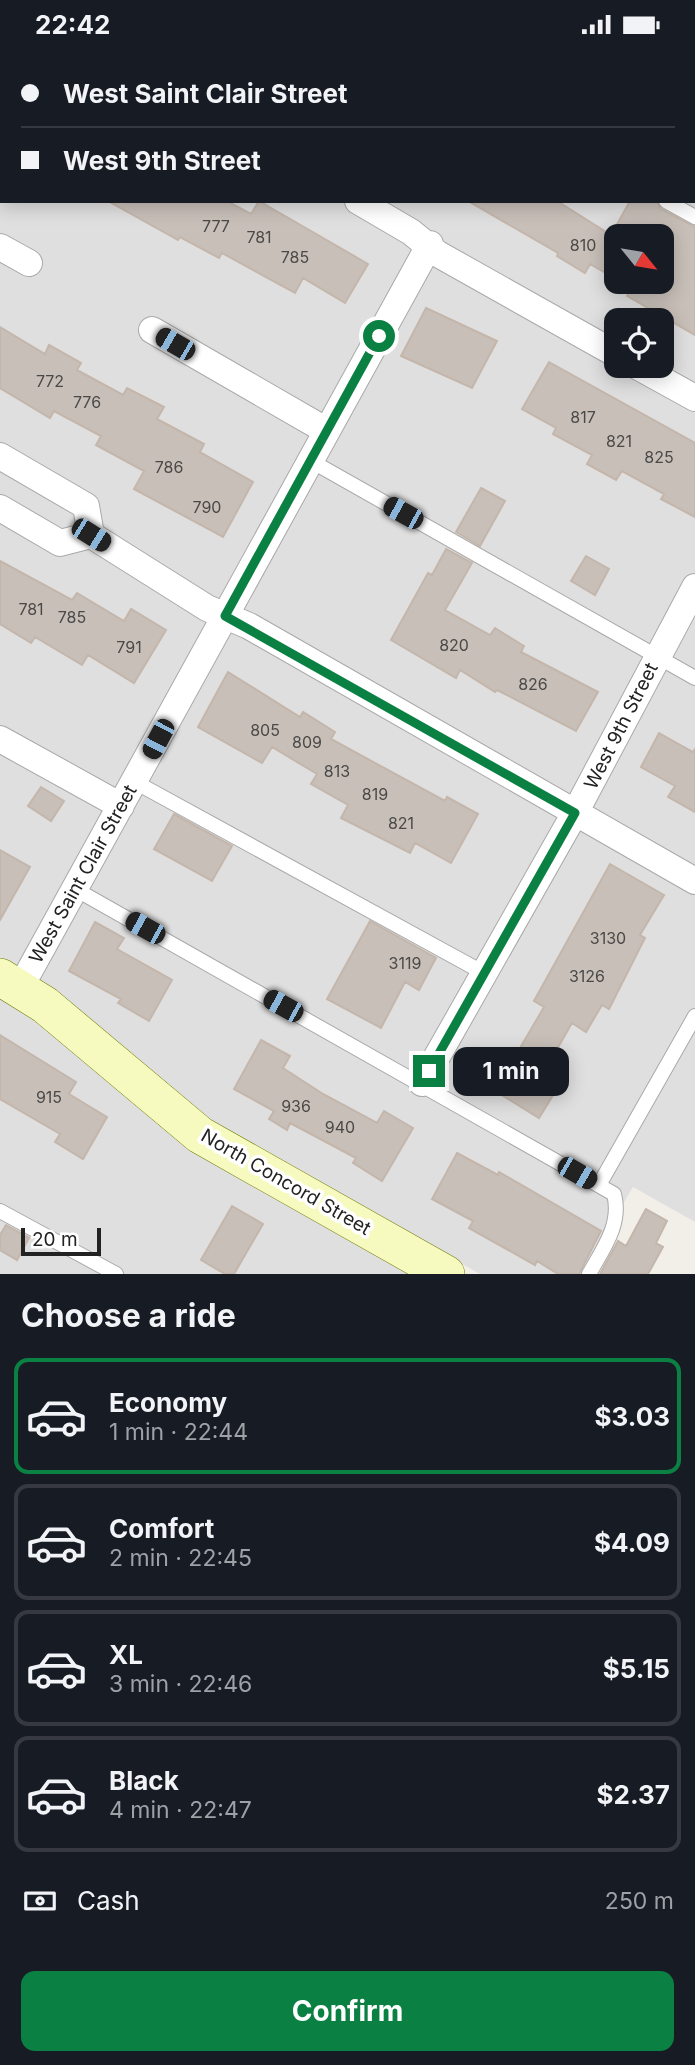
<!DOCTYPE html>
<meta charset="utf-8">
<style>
body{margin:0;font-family:Inter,sans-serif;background:#242831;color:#f1f3f6;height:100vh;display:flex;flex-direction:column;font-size:26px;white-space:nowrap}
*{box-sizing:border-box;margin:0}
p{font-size:23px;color:#9ea1a6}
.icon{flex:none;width:38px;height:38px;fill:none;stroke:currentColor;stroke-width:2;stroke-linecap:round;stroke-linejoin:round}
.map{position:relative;height:1225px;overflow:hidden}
.sheet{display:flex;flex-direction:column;background:#171b24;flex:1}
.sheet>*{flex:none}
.banner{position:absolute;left:0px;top:0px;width:696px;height:154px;box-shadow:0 4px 18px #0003;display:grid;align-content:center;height:154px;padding:0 21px;background:#171b24}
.needle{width:46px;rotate:120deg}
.tools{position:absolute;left:604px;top:175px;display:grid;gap:14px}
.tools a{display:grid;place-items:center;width:70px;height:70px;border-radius:14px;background:#171b24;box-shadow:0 4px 18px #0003;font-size:35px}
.scale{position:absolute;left:21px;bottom:18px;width:80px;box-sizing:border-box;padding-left:7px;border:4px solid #222;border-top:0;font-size:19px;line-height:24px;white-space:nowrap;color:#222;-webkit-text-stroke:5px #fff;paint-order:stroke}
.end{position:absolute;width:32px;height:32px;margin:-16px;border:9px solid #0b8043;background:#fff;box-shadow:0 0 0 4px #fff}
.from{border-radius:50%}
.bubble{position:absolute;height:49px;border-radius:14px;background:#171b24;box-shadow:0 4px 18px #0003;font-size:23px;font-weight:700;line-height:49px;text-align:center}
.car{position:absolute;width:21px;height:42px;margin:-21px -10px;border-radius:9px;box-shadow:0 0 5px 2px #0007;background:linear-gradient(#222 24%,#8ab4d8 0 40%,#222 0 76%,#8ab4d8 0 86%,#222 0)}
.banner b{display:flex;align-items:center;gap:24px;height:66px;font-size:26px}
.banner b+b{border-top:2px solid #363941}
.banner i{width:18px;height:18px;background:#f1f3f6}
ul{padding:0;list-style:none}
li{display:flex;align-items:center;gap:21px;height:116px;margin:0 14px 10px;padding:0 7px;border:4px solid #363941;border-radius:14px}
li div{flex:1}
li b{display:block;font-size:26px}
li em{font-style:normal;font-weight:700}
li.on{border-color:#0b8043}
li>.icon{width:63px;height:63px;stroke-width:1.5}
h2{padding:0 21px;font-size:32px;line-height:84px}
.pay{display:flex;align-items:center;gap:18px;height:77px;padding:0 21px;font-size:26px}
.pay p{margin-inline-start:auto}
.cta{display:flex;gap:14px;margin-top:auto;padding:14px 21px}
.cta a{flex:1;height:80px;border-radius:14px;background:#0b8043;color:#fff;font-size:28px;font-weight:700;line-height:80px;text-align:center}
.status{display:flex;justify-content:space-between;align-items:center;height:49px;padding:0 35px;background:#171b24;direction:ltr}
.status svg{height:19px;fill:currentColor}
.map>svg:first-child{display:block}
.residential{fill:#e0dfdf;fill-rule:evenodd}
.building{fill:#c7bfb8;stroke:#c4b6ab;stroke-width:2}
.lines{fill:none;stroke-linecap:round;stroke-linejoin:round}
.service-casing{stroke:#a9a9a9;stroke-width:16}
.minor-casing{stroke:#a9a9a9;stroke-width:28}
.secondary-casing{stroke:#707d05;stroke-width:38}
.service{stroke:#fff;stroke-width:14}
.minor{stroke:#fff;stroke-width:26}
.secondary{stroke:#f7fabf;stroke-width:37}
.route{stroke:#0b8043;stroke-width:9}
.labels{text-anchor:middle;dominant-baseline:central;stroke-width:7;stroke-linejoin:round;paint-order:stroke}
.number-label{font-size:16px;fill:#4b4948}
.street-label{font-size:19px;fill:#222;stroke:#fff}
</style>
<div class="status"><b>22:42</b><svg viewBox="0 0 49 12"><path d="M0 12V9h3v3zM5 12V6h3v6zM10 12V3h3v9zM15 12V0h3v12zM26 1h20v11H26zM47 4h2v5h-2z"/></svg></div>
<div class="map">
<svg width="695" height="1225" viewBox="0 0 695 1225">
<rect width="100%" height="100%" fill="#f2efe9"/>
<!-- residential -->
<path class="residential" d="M0 0H695V1173L633 1138 582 1225H480L206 1069 0 911ZM2 2H695V152H2ZM616 187H662V233H616ZM616 271H662V317H616Z
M0 946 415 1225H0Z"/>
<!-- building -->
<path class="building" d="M108 152H227L251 165 259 152 368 215 345 254 303 229 295 244 222 204 219 209 180 188 178 191Z
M468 152H557L611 186 630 152 657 153 661 160 695 178V286L627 247 635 233H662V187H613L616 230 590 215 585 224 557 207 558 204Z
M426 259 497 292 472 339 401 307Z
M0 278 45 305 49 296 81 314 77 321 123 346 127 339 164 358 157 370 204 395 200 403 253 433 223 488 134 440 144 422 96 396 101 387 54 362 50 369 0 339Z
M549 313 695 394V468L661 450 664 445 622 422 616 431 587 415 592 406 553 385 556 379 522 360Z
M481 439 505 452 480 497 456 483Z
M446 500 472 514 445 561 490 586 495 579 524 597 521 603 598 643 576 682 497 641 495 643 460 621 456 629 391 591 428 524 432 526Z
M586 507 609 520 595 546 571 532Z
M0 512 72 551 77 544 124 572 131 560 166 581 134 634 88 606 82 616 35 588 31 594 0 575Z
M228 623 300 668 303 663 335 683 331 690 445 752 447 748 478 765 451 814 415 794 410 804 341 769 348 756 311 735 317 725 272 698 262 714 198 678Z
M659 684 693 703 695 700V763L668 748 675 737 641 718Z
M41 738 64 752 51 772 28 757Z
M174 765 232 797 212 832 154 800Z
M0 801 30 818 0 871Z
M610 815 664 846 640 886 645 889 609 960 602 956 586 983 572 974 541 1028 558 1038 539 1069 487 1037 505 1007 513 1011 544 958 534 952Z
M370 872 436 909 419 941 405 933 381 979 327 950Z
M95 873 124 889 117 900 172 931 149 972 118 954 121 950 69 922Z
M0 986 76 1033 69 1045 107 1068 83 1110 55 1093 60 1085 0 1050Z
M261 991 290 1007 283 1019 323 1045 377 1074 384 1062 413 1079 382 1132 353 1114 356 1109 290 1074 287 1081 269 1070 274 1062 234 1040Z
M457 1104 498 1126 499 1123 601 1182 579 1225H558L537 1212 535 1216 469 1179 473 1172 432 1150Z
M232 1157 263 1175 234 1225H225L201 1211Z
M646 1160 667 1172 656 1194 663 1198 648 1225H600L618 1192 626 1197Z
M6 1176 29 1189 17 1211 0 1201V1186Z"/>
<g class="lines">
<defs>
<path id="service" d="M666 152 695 168
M311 412 695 629
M135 733 484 924
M75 840 614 1145C622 1175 603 1200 589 1225
M599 1136 695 967
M0 1162 116 1225"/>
<path id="minor" d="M90 0H97
M129 0 133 2
M432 2 433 0
M358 152 411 183 438 205 616 305
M0 198 29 214
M152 281 327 382
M637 317 695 349
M0 407 86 457 91 486 207 559 249 577 695 832
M0 459 60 494 91 486
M0 690 121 757
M20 939 430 195
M422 1034 575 764 695 538"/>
<path id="secondary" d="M0 928 45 956 200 1086 446 1225"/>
</defs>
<!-- service casing -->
<use href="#service" class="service-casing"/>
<!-- minor casing -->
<use href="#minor" class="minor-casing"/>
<!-- secondary casing -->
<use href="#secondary" class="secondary-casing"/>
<!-- service -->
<use href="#service" class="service"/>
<!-- minor -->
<use href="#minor" class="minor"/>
<!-- secondary -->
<use href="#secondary" class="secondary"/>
</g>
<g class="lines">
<!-- route -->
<path class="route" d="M379 287 225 567 575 764 429 1022"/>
</g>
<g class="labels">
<!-- number labels -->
<g class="number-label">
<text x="216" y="177">777</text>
<text x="259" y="188">781</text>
<text x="583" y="196">810</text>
<text x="295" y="208">785</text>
<text x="50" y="332">772</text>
<text x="87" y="353">776</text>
<text x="583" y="368">817</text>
<text x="619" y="392">821</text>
<text x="659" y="408">825</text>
<text x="169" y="418">786</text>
<text x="207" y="458">790</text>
<text x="31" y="560">781</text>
<text x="72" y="568">785</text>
<text x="454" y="596">820</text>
<text x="129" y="598">791</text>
<text x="533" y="635">826</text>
<text x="265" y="681">805</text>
<text x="307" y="693">809</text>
<text x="337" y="722">813</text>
<text x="375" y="745">819</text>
<text x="401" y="774">821</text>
<text x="608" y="889">3130</text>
<text x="405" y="914">3119</text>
<text x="587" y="927">3126</text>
<text x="49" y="1048">915</text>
<text x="296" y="1057">936</text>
<text x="340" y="1078">940</text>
</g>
<!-- street labels -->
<g class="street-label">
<text transform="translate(621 677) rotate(-63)">West 9th Street</text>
<text transform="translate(83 825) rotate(-61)">West Saint Clair Street</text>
<text transform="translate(286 1133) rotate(30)">North Concord Street</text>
</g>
</g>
</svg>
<div class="tools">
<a><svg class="needle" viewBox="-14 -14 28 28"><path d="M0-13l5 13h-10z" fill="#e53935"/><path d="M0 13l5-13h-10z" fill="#9ea1a6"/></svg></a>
<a><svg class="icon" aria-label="locate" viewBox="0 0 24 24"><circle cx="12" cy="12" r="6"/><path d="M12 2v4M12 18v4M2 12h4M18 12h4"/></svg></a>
</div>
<div class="scale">20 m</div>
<i class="end from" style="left:379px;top:287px"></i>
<i class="end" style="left:429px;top:1022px"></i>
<div class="bubble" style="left:453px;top:998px;width:116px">1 min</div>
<i class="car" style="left:175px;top:295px;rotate:300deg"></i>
<i class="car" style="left:403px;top:464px;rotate:299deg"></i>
<i class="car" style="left:91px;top:486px;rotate:122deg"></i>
<i class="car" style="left:158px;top:690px;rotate:208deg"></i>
<i class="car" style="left:145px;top:879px;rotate:299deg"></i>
<i class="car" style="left:283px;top:957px;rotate:299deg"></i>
<i class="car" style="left:577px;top:1124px;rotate:120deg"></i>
<div class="banner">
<b><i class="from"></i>West Saint Clair Street</b>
<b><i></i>West 9th Street</b>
</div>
</div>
<section class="sheet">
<h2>Choose a ride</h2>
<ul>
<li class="on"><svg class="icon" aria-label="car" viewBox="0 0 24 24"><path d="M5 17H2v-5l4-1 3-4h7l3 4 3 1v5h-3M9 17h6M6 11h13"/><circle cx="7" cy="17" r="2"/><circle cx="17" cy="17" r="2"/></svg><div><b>Economy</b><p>1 min · 22:44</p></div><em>$3.03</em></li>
<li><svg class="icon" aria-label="car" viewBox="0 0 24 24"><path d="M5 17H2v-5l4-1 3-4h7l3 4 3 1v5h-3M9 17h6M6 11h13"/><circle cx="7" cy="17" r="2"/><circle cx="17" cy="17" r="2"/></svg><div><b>Comfort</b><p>2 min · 22:45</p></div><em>$4.09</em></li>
<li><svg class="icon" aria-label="car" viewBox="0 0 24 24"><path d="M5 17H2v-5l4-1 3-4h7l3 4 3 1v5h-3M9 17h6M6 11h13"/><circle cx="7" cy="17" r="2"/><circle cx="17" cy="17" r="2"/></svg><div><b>XL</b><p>3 min · 22:46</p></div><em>$5.15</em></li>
<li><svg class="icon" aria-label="car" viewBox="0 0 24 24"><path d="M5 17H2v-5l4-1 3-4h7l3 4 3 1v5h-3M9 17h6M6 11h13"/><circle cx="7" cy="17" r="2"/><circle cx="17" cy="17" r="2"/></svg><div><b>Black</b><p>4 min · 22:47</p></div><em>$2.37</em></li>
</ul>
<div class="pay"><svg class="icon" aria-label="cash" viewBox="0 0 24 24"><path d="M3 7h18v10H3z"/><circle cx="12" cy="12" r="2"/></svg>Cash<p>250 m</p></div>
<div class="cta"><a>Confirm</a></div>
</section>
